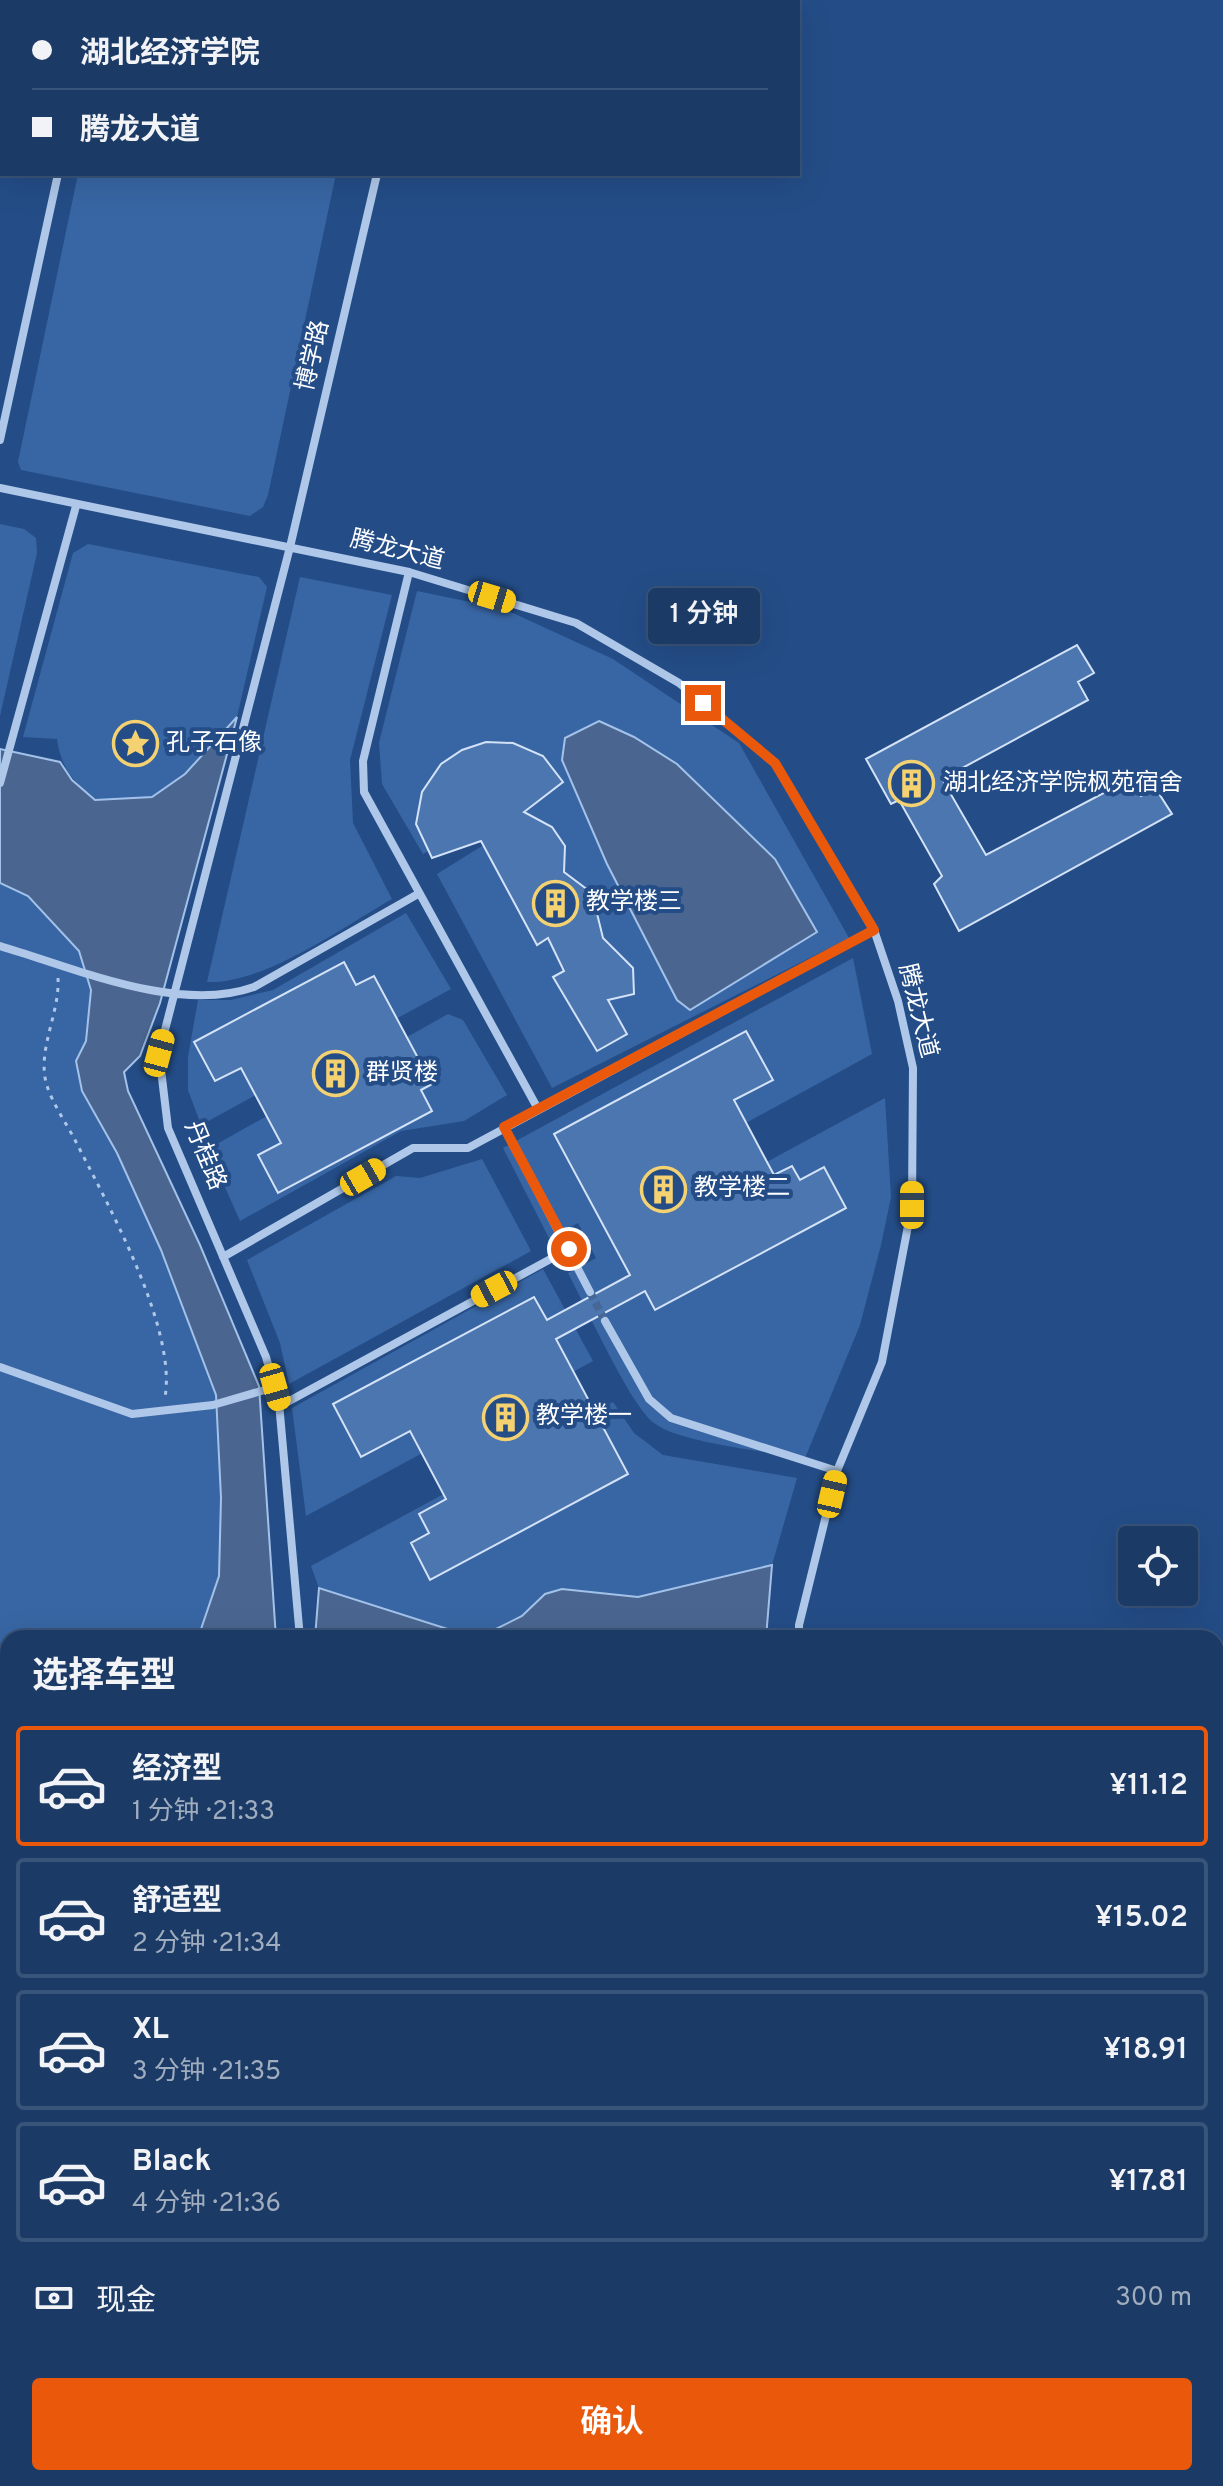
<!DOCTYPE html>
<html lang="zh">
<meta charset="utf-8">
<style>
body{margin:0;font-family:Overpass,"Noto Sans SC",sans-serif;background:#24416b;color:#f1f3f6;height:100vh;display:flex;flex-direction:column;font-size:30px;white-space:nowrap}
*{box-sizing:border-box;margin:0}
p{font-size:26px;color:#a0adbf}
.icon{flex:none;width:44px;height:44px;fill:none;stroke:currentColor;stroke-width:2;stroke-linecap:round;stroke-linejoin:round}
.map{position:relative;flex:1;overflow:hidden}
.drawer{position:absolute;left:0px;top:1630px;width:1224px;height:856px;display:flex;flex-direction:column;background:#1b3a65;border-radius:24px 24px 0 0;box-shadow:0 8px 32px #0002,0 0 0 2px #395479}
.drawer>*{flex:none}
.top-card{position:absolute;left:0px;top:0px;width:800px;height:176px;box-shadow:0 8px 32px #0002,0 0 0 2px #395479;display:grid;align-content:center;height:176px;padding:0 32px;background:#1b3a65}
.controls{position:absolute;left:1118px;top:1526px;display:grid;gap:16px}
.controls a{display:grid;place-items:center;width:80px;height:80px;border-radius:8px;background:#1b3a65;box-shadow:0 8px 32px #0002,0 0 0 2px #395479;font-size:40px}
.end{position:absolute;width:36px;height:36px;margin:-18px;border:10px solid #ea580c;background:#fff;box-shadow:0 0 0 4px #fff}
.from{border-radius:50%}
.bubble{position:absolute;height:56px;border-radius:8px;background:#1b3a65;box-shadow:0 8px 32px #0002,0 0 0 2px #395479;font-size:26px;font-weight:600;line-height:56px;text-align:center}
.car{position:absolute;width:24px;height:48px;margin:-24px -12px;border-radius:10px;box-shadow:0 0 6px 2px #0007;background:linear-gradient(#f5c518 24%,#345 0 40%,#f5c518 0 76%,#345 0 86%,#f5c518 0)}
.top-card b{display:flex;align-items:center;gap:28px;height:76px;font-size:30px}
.top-card b+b{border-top:2px solid #395479}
.top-card i{width:20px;height:20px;background:#f1f3f6}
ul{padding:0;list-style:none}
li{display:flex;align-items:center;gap:24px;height:120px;margin:0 16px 12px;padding:0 16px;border:4px solid #395479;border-radius:8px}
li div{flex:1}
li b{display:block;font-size:30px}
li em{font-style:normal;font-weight:600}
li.active{border-color:#ea580c}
li>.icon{width:72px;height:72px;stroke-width:1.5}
h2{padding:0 32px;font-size:36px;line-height:96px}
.pay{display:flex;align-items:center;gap:20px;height:88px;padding:0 32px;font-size:30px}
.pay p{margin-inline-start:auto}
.button{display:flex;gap:16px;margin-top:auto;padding:16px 32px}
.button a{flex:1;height:92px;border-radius:8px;background:#ea580c;color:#fff;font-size:32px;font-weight:600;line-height:92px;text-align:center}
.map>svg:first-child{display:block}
.green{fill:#3866a4;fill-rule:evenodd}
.water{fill:#4a6690;stroke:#a3c2ea;stroke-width:2}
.building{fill:#4c76af;stroke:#d3e2f7;stroke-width:2}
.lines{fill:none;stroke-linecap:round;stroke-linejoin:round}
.street-tunnel{stroke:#456899;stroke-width:8;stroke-dasharray:8 4;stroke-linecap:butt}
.path{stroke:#afc8e9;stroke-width:3;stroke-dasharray:4 6;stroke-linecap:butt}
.street{stroke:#afc8e9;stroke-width:8}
.route{stroke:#ea580c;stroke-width:10}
.labels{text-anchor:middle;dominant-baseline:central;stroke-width:8;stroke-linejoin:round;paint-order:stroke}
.street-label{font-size:24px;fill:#fff;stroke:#244d87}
.poi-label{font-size:24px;fill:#fff;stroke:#244d87;text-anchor:start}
</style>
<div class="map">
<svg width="1223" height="2486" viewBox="0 0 1223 2486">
<rect width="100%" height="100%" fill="#244d87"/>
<!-- green -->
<path class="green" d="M78 174H336L268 495 263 507 250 516 21 470 18 462Z
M0 524 24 529 36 538 37 553 0 716Z
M88 544 259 577 267 587 237 717 185 774 152 797 95 800C73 781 61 768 57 739L23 737 73 553Z
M300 577 392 595 350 760 353 823 392 899C343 927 263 985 207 982Z
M417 591 504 609 613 659 739 743 849 938 552 1088 437 874 490 841 480 824 423 854 382 784 379 743ZM677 764 775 859 817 932Z
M0 883 28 896 79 951 91 990 86 1041 76 1061 82 1091 117 1153 161 1250 216 1395 221 1498 219 1576 198 1638H8V1771L0 1768Z
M406 913 451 989 201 1125 188 1090V1057L198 1000H231L273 990Z
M853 958 872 1054 713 1141 735 1179 885 1098 891 1197 881 1245 860 1325 805 1458C771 1452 679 1443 654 1423 630 1405 585 1305 568 1273L596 1258 578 1223 549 1238 503 1148Z
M448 1014 463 1020 507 1095 464 1121 401 1131 240 1221 208 1149Z
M482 1159 531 1251 289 1384 280 1343 247 1260 396 1176 420 1178Z
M543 1269 593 1361 306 1516 292 1408Z
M613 1402 634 1433 663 1455 797 1478 772 1565 638 1597 562 1589 545 1594 522 1616 492 1631 460 1633 319 1588 311 1566Z
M234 2478H285L270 2486H219Z
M306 2478H702L695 2486H291Z"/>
<!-- water -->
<path class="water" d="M237 717 160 1003 140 1056 124 1072 128 1091 200 1245 259 1386 276 1638H198L219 1576 221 1498 216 1395 161 1250 117 1153 82 1091 76 1061 86 1041 91 990 79 951 28 896 0 883V749L60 762 72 780 95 800 152 797 185 774Z
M599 721 634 737 677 764 775 859 817 932 690 1010 677 1000 607 864 562 760 565 738Z
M772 1565 766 1638H315L319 1588 460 1633 492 1631 522 1616 545 1594 562 1589 638 1597Z
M0 1824 8 1836V1893L0 1897Z
M11 2478H163L159 2486H11Z"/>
<!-- building -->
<path class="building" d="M1077 645 1094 673 1078 682 1088 700 942 779 986 855 1134 777 1141 796 1156 789 1172 814 959 931 934 884 942 876 899 800 891 804 866 759Z
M486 742 513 743 543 756 563 782 524 812 552 827 565 846 564 872 592 893 603 938 633 968 634 994 608 1000 627 1034 597 1051 553 977 564 971 548 938 537 945 481 841 432 858 416 824 422 792 441 764 462 750Z
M344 962 356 985 374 976 432 1084 421 1090 432 1111 278 1193 258 1155 281 1143 241 1068 215 1081 194 1042Z
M746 1031 773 1080 734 1100 774 1175 792 1166 800 1180 824 1167 846 1208 655 1310 645 1291 556 1339 628 1474 430 1580 411 1543 429 1533 419 1514 446 1499 410 1431 361 1457 333 1404 534 1297 547 1320 630 1275 554 1134Z"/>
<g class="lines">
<!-- street-tunnel -->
<path class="street-tunnel" d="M590 1292 605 1321"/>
<!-- path -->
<path class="path" d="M58 978C60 1014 36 1051 47 1086 53 1104 66 1123 75 1140 107 1203 177 1328 165 1397"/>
<!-- street -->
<path class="street" d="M106 0 110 2
M96 2V0
M416 2 417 0
M0 440 58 174
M0 488 409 572 576 623 679 683 775 763 874 930 898 1001 913 1068 912 1205 882 1362 837 1471 799 1625V1638
M409 572 363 761 364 792 538 1109
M0 783 76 506
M0 946C75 968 178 1014 254 987L418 894
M504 1127 590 1292
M223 1257 413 1148H468L874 930
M605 1321 649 1399 671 1418 837 1471
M0 1367 132 1414 213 1405 275 1387
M280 1406 569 1249
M300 1638 279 1403 266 1357 168 1128 159 1053 290 547 377 174
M0 1778 8 1780
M0 1816 8 1811
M0 2379 8 2383
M170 2478 178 2483
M718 2486 725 2478"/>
</g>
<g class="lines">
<!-- route -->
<path class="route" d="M569 1249 504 1127 874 930 775 763 703 703"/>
</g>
<!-- icons -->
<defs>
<symbol id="sight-ring" viewBox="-11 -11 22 22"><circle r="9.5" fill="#244d87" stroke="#f4d272" stroke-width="1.5"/><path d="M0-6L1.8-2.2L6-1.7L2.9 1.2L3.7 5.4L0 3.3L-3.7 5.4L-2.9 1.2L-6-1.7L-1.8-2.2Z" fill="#f4d272"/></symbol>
<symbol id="building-ring" viewBox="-11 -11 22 22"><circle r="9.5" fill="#244d87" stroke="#f4d272" stroke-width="1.5"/><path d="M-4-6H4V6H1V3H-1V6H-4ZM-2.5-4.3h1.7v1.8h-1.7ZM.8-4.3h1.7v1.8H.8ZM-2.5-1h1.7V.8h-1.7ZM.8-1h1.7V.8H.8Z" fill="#f4d272"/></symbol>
</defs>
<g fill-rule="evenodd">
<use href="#sight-ring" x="110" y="718" width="51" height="51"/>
<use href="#building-ring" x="886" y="758" width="51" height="51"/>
<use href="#building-ring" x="530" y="878" width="51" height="51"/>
<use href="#building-ring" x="310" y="1048" width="51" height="51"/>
<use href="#building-ring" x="638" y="1164" width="51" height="51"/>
<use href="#building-ring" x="480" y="1392" width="51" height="51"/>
</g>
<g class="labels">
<!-- street labels -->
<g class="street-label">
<text transform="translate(314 356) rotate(-77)">博学路</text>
<text transform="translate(397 551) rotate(14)">腾龙大道</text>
<text transform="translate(917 1011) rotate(76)">腾龙大道</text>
<text transform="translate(204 1156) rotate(68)">丹桂路</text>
</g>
<!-- poi labels -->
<g class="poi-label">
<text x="166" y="744">孔子石像</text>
<text x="943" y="784">湖北经济学院枫苑宿舍</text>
<text x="586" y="903">教学楼三</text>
<text x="366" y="1074">群贤楼</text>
<text x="694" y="1189">教学楼二</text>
<text x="536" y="1417">教学楼一</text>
</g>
</g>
</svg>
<div class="controls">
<a><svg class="icon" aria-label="locate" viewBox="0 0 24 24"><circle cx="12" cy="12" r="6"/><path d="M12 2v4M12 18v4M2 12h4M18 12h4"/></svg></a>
</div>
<i class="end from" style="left:569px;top:1249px"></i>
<i class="end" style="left:703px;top:703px"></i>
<div class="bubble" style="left:648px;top:588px;width:112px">1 分钟</div>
<i class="car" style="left:492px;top:597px;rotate:107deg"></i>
<i class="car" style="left:159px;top:1053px;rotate:15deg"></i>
<i class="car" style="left:363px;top:1177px;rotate:60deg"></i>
<i class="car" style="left:912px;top:1205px;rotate:0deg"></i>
<i class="car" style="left:494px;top:1289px;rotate:242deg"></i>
<i class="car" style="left:275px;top:1387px;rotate:164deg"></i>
<i class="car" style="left:832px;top:1494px;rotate:13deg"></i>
<div class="top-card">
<b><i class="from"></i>湖北经济学院</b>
<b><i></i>腾龙大道</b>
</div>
<section class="drawer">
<h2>选择车型</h2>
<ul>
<li class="active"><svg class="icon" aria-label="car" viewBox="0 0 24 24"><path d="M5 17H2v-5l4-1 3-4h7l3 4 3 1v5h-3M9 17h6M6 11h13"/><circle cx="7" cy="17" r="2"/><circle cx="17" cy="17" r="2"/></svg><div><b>经济型</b><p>1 分钟 · 21:33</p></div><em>¥11.12</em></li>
<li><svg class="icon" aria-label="car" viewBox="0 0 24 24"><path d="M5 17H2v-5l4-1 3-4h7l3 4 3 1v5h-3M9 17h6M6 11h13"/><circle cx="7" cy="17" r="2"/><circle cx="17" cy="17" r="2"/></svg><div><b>舒适型</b><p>2 分钟 · 21:34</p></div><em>¥15.02</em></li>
<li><svg class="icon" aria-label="car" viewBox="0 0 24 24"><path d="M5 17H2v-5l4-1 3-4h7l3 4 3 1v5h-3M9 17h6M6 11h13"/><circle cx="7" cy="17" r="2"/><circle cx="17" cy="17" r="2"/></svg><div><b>XL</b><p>3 分钟 · 21:35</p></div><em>¥18.91</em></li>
<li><svg class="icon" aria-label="car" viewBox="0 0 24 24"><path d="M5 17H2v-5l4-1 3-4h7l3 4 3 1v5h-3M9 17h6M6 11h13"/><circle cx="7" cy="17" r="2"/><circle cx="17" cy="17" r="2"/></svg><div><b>Black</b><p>4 分钟 · 21:36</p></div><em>¥17.81</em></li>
</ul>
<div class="pay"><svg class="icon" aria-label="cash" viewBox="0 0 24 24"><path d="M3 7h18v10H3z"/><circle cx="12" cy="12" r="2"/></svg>现金<p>300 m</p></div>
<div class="button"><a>确认</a></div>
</section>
</div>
